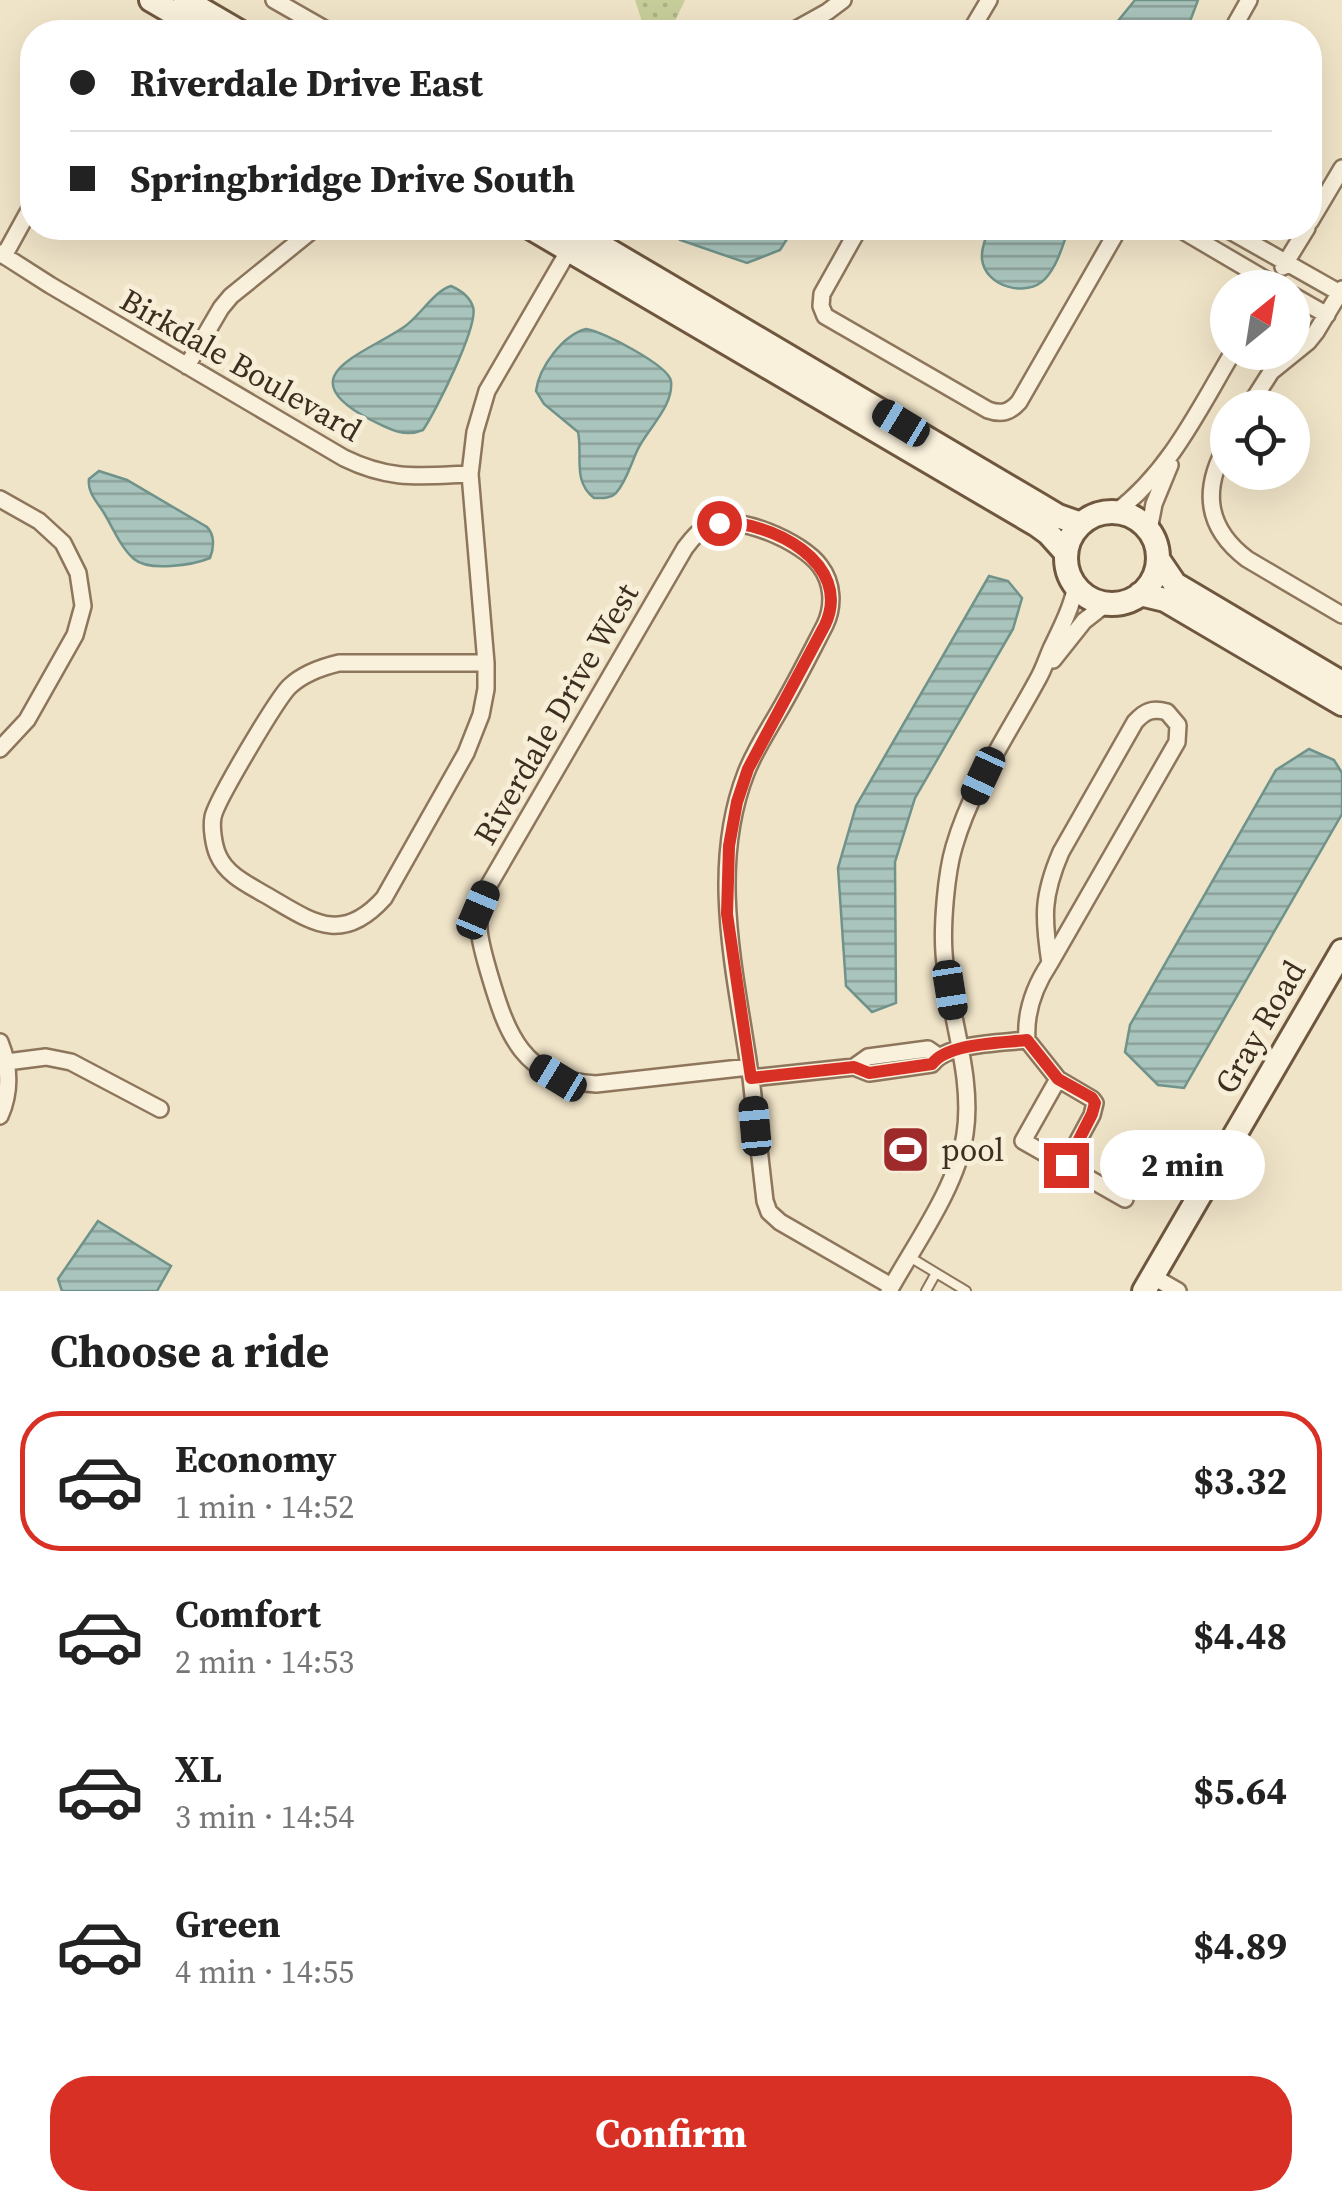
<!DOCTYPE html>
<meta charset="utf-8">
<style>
body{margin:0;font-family:"Source Serif 4",serif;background:#f6f6f6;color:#222;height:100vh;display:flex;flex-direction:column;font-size:38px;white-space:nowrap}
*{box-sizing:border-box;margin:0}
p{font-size:32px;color:#767676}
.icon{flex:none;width:55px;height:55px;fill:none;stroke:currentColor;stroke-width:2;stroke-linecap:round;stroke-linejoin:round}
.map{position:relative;height:1291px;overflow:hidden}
.sheet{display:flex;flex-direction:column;background:#fff;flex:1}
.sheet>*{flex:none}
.banner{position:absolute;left:20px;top:20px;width:1302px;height:220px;border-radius:40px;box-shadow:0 10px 40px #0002;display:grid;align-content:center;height:220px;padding:0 50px;background:#fff}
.needle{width:65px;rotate:30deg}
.fabs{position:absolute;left:1210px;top:270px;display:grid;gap:20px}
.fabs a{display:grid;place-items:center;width:100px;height:100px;border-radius:50%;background:#fff;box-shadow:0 10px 40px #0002;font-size:50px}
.end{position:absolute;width:45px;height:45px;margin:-22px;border:12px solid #d93025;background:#fff;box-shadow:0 0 0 5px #fff}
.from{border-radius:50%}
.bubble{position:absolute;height:70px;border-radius:35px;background:#fff;box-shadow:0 10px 40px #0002;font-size:32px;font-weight:700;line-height:70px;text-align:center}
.car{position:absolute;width:30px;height:60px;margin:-30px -15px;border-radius:12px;box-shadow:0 0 8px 2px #0007;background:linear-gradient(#222 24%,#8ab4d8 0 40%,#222 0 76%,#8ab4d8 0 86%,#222 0)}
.banner b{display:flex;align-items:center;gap:35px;height:95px;font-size:38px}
.banner b+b{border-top:2px solid #e0e0e0}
.banner i{width:25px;height:25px;background:#222}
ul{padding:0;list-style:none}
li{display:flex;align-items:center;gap:30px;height:140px;margin:0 20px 15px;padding:0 30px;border:5px solid transparent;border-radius:40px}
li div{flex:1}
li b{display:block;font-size:38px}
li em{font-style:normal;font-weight:700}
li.selected{border-color:#d93025}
li>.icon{width:90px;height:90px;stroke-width:1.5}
h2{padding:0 50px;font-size:45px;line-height:120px}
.action{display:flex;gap:20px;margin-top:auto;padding:20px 50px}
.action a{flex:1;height:115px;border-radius:40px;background:#d93025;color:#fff;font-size:40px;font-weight:700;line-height:115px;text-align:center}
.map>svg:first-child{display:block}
.grass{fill:url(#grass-dots)}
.water{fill:url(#water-rules);stroke:#6f938a;stroke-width:2.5}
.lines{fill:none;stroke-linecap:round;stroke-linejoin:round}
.lane-casing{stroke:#8d765c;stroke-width:12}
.street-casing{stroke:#8d765c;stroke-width:20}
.secondary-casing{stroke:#6f573f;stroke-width:28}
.lane{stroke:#faf1dc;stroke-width:8}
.street{stroke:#faf1dc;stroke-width:15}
.secondary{stroke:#faf1dc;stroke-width:22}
.route{stroke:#d93025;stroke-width:12}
.labels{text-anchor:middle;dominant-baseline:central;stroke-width:10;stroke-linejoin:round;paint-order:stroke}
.street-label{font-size:32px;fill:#3d2e20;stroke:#f7eed8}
.poi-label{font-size:32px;fill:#3d2e20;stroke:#f7eed8;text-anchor:start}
</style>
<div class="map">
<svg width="1342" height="1291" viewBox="0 0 1342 1291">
<defs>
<pattern id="grass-dots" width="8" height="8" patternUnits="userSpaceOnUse" patternTransform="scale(2.5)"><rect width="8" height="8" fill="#c9cf9b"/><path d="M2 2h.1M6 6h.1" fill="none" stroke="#aeb285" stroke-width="1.8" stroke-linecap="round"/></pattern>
<pattern id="water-rules" width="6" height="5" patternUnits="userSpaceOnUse" patternTransform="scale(2.5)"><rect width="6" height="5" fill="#a9c4bc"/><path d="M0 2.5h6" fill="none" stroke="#8ba098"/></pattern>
</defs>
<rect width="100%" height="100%" fill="#f0e4c8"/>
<!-- grass -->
<path class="grass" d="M635 0H685L675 21 643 25Z"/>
<!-- water -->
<path class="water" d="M1135 0H1198L1186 32H1109Z
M665 228H794L780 250 747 263 680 240Z
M990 228H1069C1063 244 1058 265 1045 279 1027 298 985 287 982 259 981 248 986 237 990 228Z
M451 286C460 290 470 297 473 307 479 325 435 413 423 430 404 438 389 429 371 420 287 376 361 356 404 327 420 316 434 291 451 286Z
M586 329C602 331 668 365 671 381 674 407 646 430 637 451 631 464 626 482 616 493 610 499 602 498 594 498 572 481 583 455 578 432L544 404 536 391C539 367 563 335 586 329Z
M99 471 127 480 207 527C215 535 214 548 210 558 193 565 149 572 134 559 121 548 113 528 104 513 97 502 87 492 89 479Z
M989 576 1008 581 1022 598 1013 629 915 798 895 862 896 1003 872 1012 846 986 838 868 856 806Z
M1309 749 1334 760 1342 773V814L1184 1088 1158 1085 1125 1052 1130 1025 1276 770Z
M894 1130 915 1149V1153L900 1172 891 1169 889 1165 898 1152 885 1142Z
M98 1221 171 1266 157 1291H62L58 1279Z"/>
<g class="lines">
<defs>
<path id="lane" d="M908 1256 966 1291
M926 1291 936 1273"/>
<path id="street" d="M274 0 330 32
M791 32 827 12 843 0
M970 32 989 0
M1231 32 1249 0
M1310 222 1342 168
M859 228 822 294 821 306 825 316 988 410C1002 415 1010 412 1019 402L1119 228
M1178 228 1280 288
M1225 228 1340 293
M0 253 50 285 344 458C391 481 420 476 470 474
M4 256 32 205
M1283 267 1307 228
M1292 295 1327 315
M187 366 221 308 231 296 315 228
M1248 408 1271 372 1308 342 1316 332 1342 289
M1228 443C1202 488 1205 527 1247 559L1342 615
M0 499 39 521 63 543 78 573 83 606 75 635 27 720 0 749
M1116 512C1170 471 1199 409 1233 352
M1149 530 1154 504 1170 465
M1053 660 1084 621 1107 603
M486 663H339C322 667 303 674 290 686 278 697 216 801 213 817 211 828 214 846 218 855 226 874 247 884 264 894 310 920 340 947 384 898L466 753 481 715 486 689V663L470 474 475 432 487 391 569 250
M1027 1040C1025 1012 1034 987 1050 963L1177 742 1178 725 1167 712C1152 708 1145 711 1135 722L1061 852C1042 896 1043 917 1050 963
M1027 1040 1058 1079 1023 1141 1125 1199
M0 1042C10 1067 11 1091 0 1116
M7 1062 46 1057 71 1062 160 1109
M749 1067 596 1084C522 1080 507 1034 489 973 480 941 473 922 486 890L685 548C691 540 698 531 707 526 736 512 803 542 820 566 833 583 834 606 825 625 810 654 795 684 778 713 767 732 754 752 746 773 709 868 735 970 749 1067L751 1078 765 1201 769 1212 780 1222 891 1286
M854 1067 868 1057 928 1049 938 1056
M751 1078 854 1067 869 1073 932 1064C947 1043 1001 1043 1027 1040
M1058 1079 1092 1099 1095 1103 1092 1115 1065 1165
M1152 1276 1178 1291
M889 1291C915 1244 957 1187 965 1134 974 1074 948 1013 944 953 942 925 946 874 954 847 972 785 1009 733 1039 677 1044 668 1047 658 1051 649 1061 628 1071 609 1076 586"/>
<path id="secondary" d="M151 0 206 32
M185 0 240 32
M531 228 1037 525 1048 533 1066 553
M571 228 1038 504 1058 516 1081 524
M1066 558a46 46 0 1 1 92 0a46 46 0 1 1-92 0Z
M1158 559 1175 584 1342 683
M1140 594 1165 600 1342 704
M1144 1291 1342 951"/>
</defs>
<!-- lane casing -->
<use href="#lane" class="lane-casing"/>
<!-- street casing -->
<use href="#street" class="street-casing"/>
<!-- secondary casing -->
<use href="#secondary" class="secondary-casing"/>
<!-- lane -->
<use href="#lane" class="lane"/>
<!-- street -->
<use href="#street" class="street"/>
<!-- secondary -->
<use href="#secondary" class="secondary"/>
</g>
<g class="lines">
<!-- route -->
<path class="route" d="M719 523C770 520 854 563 825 625L748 769 737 802 729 846 727 914 751 1078 854 1067 869 1073 932 1064C947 1043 1001 1043 1027 1040L1058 1079 1092 1098 1095 1103 1092 1114 1066 1165"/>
</g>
<!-- icons -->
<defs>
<symbol id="stadium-square" viewBox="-11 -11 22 22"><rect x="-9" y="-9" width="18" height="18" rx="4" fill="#9e2a2b" stroke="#f7eed8"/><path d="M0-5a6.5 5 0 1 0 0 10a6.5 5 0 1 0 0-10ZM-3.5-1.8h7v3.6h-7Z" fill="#fff"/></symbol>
</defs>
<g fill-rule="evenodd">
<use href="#stadium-square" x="878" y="1122" width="55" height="55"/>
</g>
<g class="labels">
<!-- street labels -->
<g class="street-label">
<text transform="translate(241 365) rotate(30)">Birkdale Boulevard</text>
<text transform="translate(556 714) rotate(-60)">Riverdale Drive West</text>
<text transform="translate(1260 1027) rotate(-60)">Gray Road</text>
</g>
<!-- poi labels -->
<g class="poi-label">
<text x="941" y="1150">pool</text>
</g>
</g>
</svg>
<div class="fabs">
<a><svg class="needle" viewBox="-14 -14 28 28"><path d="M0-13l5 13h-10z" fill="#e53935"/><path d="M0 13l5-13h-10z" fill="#767676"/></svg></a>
<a><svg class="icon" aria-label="locate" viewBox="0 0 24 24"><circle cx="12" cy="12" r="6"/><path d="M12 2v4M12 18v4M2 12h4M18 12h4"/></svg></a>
</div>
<i class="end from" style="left:719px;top:523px"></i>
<i class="end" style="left:1066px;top:1165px"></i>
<div class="bubble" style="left:1100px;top:1130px;width:165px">2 min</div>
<i class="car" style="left:901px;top:423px;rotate:301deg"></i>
<i class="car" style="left:983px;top:776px;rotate:205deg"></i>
<i class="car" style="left:478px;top:910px;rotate:23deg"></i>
<i class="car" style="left:950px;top:990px;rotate:171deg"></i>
<i class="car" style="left:558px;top:1078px;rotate:301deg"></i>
<i class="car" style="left:755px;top:1126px;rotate:355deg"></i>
<div class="banner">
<b><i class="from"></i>Riverdale Drive East</b>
<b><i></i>Springbridge Drive South</b>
</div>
</div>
<section class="sheet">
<h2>Choose a ride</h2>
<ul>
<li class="selected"><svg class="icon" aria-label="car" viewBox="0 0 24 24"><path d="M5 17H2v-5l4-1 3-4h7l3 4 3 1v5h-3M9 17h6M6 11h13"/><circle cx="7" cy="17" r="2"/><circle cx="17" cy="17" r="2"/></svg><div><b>Economy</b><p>1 min · 14:52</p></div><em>$3.32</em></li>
<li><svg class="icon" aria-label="car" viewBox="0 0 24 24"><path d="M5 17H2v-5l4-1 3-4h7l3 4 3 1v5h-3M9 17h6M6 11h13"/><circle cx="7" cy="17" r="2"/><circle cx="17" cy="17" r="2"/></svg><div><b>Comfort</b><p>2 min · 14:53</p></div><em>$4.48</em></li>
<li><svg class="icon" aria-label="car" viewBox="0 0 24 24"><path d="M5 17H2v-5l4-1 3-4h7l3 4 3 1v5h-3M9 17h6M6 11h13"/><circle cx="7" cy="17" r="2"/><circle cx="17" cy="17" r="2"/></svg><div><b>XL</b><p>3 min · 14:54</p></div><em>$5.64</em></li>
<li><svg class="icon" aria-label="car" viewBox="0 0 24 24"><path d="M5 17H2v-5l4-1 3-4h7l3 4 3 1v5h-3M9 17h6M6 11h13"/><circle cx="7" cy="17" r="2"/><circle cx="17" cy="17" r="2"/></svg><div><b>Green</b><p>4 min · 14:55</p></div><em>$4.89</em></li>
</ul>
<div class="action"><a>Confirm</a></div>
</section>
